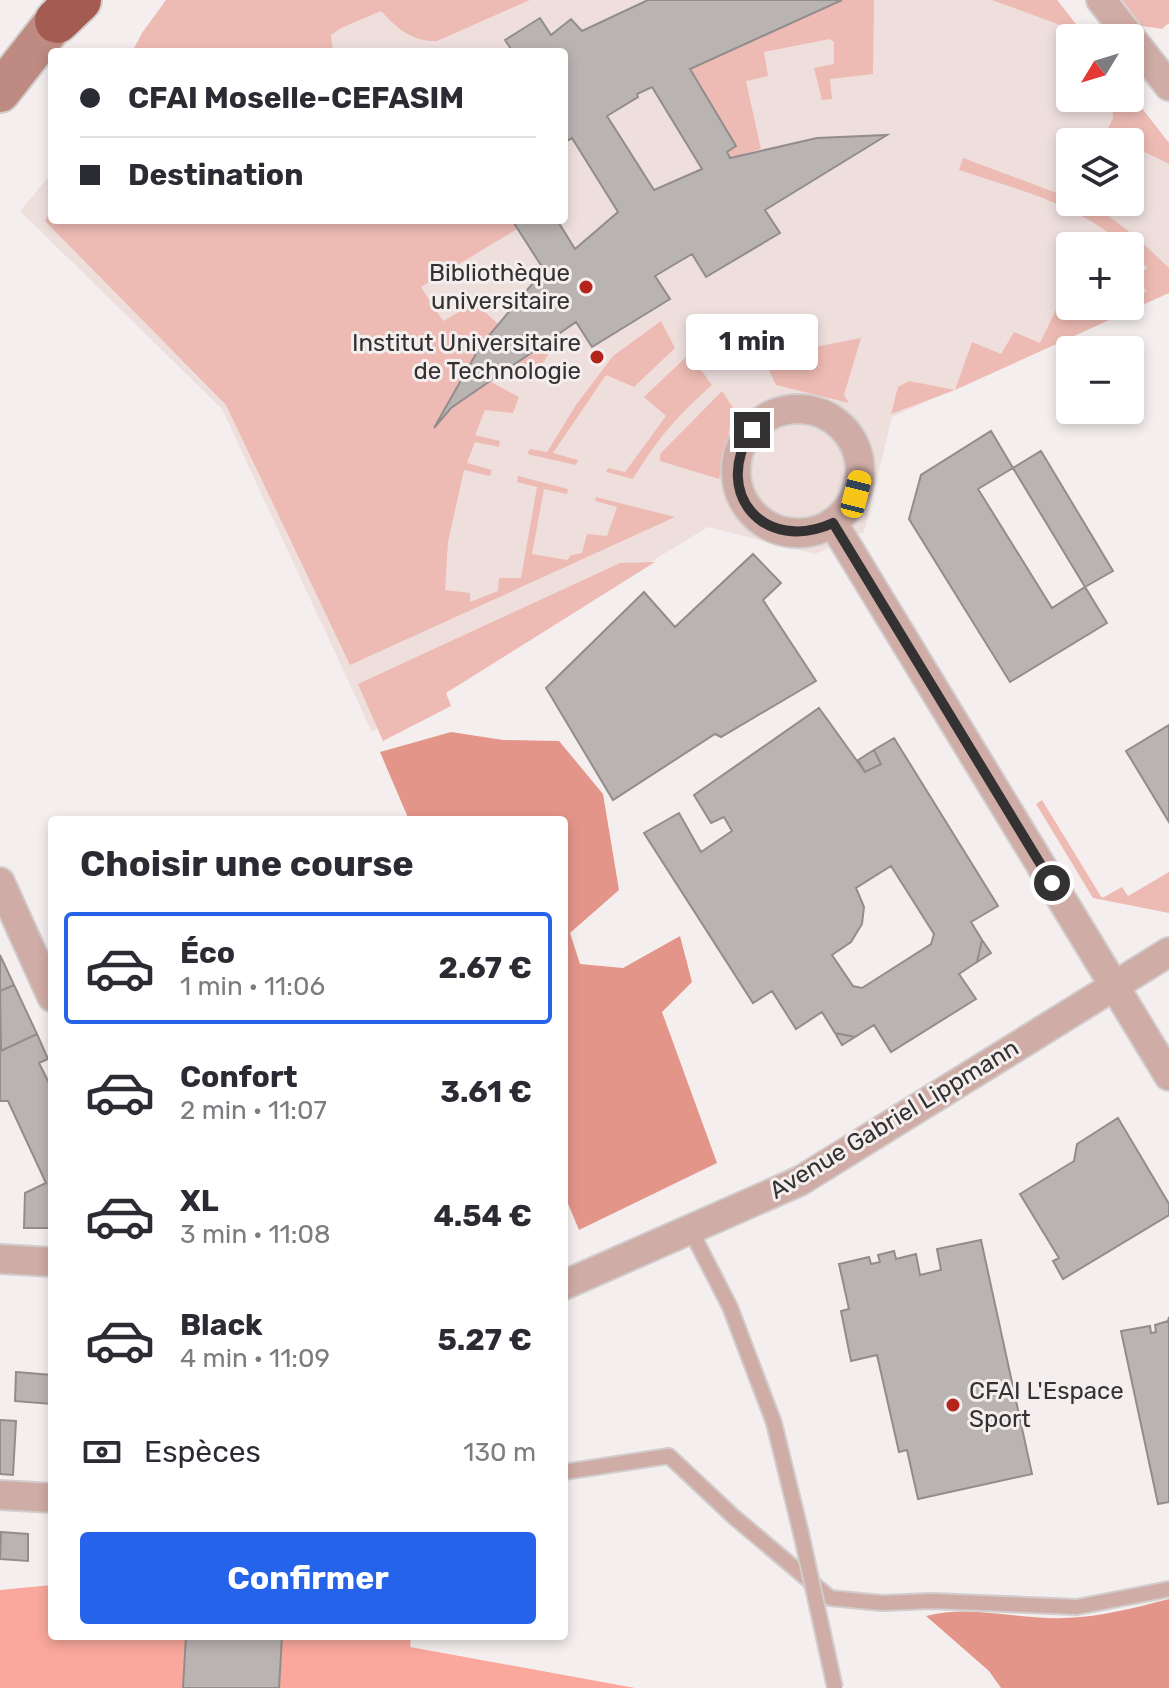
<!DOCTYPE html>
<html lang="fr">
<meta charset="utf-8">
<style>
body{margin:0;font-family:Rubik,sans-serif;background:#f7f7f7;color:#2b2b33;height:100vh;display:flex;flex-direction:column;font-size:30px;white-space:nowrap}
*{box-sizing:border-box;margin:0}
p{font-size:26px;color:#7c7c81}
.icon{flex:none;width:44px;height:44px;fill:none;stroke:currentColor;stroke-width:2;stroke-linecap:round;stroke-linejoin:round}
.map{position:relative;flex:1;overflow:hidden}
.sheet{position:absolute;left:48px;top:816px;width:520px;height:824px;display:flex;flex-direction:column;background:#fff;border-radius:8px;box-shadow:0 4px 12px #0003}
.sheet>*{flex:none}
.top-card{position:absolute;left:48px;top:48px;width:520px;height:176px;border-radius:8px;box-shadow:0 4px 12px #0003;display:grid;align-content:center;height:176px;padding:0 32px;background:#fff}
.needle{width:52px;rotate:232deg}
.fabs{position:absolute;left:1056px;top:24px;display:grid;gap:16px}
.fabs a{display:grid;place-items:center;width:88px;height:88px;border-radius:8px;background:#fff;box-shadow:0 4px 12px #0003;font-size:40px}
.end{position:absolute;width:36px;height:36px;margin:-18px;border:10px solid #333131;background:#fff;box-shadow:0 0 0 4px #fff}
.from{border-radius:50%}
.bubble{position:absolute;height:56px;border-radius:8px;background:#fff;box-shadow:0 4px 12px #0003;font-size:26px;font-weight:700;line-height:56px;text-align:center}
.car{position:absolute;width:24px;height:48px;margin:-24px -12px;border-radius:10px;box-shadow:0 0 6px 2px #0007;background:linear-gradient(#f5c518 24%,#345 0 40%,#f5c518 0 76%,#345 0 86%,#f5c518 0)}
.top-card b{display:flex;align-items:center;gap:28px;height:76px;font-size:30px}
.top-card b+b{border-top:2px solid #e1e1e2}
.top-card i{width:20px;height:20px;background:#2b2b33}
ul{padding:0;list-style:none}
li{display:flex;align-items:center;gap:24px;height:112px;margin:0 16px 12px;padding:0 16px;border:4px solid transparent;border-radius:8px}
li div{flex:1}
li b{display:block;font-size:30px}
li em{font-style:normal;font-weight:700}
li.active{border-color:#2563eb}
li>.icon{width:72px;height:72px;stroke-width:1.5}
h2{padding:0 32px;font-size:36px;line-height:96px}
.pay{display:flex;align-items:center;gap:20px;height:88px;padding:0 32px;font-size:30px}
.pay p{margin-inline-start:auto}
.primary-button{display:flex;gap:16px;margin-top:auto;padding:16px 32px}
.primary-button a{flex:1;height:92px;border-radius:8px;background:#2563eb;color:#fff;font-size:32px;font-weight:700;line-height:92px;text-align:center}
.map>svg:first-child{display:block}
.built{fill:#eedfdd;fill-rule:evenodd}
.green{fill:#edbbb3}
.forest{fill:#e49589}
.water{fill:#f9a89b}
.building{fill:#b9b3b2;stroke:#928d8c;stroke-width:2;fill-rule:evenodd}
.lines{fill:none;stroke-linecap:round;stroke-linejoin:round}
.service-casing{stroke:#d1cdcc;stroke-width:18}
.minor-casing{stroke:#d1cdcc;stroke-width:32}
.secondary-casing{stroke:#d1cdcc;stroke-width:44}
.motorway-casing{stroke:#d1cdcc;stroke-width:48}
.service{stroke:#d0aca6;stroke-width:14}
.minor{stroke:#d0aca6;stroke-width:28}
.secondary{stroke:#bf8a81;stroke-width:40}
.motorway{stroke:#a45b50;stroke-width:44}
.service-bridge-casing{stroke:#d1cdcc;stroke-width:18;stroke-linecap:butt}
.service-bridge{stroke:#d0aca6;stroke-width:14}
.route{stroke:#333131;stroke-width:10}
.poi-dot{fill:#b3251a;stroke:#f4efee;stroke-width:3}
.labels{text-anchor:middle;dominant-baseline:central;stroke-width:6;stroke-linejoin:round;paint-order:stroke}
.poi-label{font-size:24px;fill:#333131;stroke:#f4efee;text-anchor:end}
.street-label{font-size:24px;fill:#333131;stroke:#f4efee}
</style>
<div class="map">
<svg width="1169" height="1688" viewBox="0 0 1169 1688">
<rect width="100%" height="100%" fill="#f4efee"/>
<!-- built -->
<path class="built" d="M202 0H1057L1087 38H1070V98H1130V93L1169 143V292L892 417 864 532 815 554 708 527 372 732 222 409 20 211 52 173V220H564V52H157ZM1070 142H1130V202H1070ZM1070 246H1130V306H1070Z"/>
<!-- green -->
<path class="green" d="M166 0H530L437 41C412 42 398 29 381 11L341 28 331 35 333 52H132L142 33Z
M842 0H874L873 74 830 79 832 99 822 100 814 68 834 64V42L830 39 764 52 768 76 746 81 761 149 730 158 727 152 736 146 690 69Z
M992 0H1057L1087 38H1072L1063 26Z
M1122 0H1169V23L1162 29 1142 26Z
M1130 93 1169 143V164L1130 145V142H1124L1106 133 1113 118 1112 98H1130Z
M963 158 1070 198V202C1102 202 1146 246 1169 268V293L955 390 891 414 898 387 909 381 955 390 972 342 1001 354 1014 332 1040 343 1062 297 1070 301V306H1080L1088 310 1095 306H1130V300L1147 291 1133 278 1148 268 1130 251V246H1125C1079 204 1016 189 959 170Z
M52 207V220H512L517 229 421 287 443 321 475 303 498 324 481 345 468 395 489 381 519 397 513 413 485 410 475 435 500 441 499 447 475 442 467 463 492 470 490 476 464 470 448 542 445 590 470 593V602L498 591 499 578H521L537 487 517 482 518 476 568 489 567 494 544 489 532 554 567 560 571 555 582 553 587 534 607 536 617 507 595 501 596 497 675 517 350 665 226 405 45 221Z
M661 321 675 348 634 387 606 375 553 453 578 460 576 465 527 454 530 449 547 452 576 405 613 356Z
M563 330 531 383 506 369Z
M861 338 844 395 849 403 776 385 766 364 810 348Z
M689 354 712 385C678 415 657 439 633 479L606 472 608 468 625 472 666 416 644 397Z
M722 391 734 409 719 479 660 461V454Z
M655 562 446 693 451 706 383 741 358 684 620 563Z
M1042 800 1102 898 1122 887 1128 896 1169 872V913L1093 898 1036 804Z"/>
<!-- forest -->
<path class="forest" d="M451 732 503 740 559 741 603 794 619 890 570 933 580 964 623 968 680 936 692 982 662 1012 717 1163 579 1230 564 1194V820H409L380 752Z
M1169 1599V1688H1001L989 1671 926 1616C971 1604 1018 1620 1064 1618 1100 1617 1134 1608 1169 1599Z"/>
<!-- water -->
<path class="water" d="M52 1585V1636H411L410 1647 635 1688H0V1590Z"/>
<!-- building -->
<path class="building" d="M648 0H842L690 69 736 146 727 152 730 158 817 138 887 135 765 210 780 233 706 277 692 254 655 276 670 299 592 347 576 322 451 408 434 428 481 345 544 270 512 220H557L575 249 618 212 572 138 564 143V52H513L505 40 540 18 551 35 571 19 582 31ZM652 87 702 169 654 190 607 116 638 97 637 94Z
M991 431 1013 468 978 489 1052 608 1085 587 1107 623 1010 682 909 519 921 475Z
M1041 451 1113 571 1085 587 1013 468Z
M753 554 781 583 763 600 816 681 721 737 715 734 613 800 546 688 644 592 675 627Z
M819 708 865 772 881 764 874 750 894 738 998 906 971 922 982 940 977 962 959 974 976 999 891 1052 874 1025 855 1037 835 1033 822 1012 796 1029 772 991 753 1003 644 833 679 813 701 852 732 831 724 817 711 823 694 795ZM891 866 934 934 931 944 862 988 853 986 832 955 851 942 862 924 864 907 856 888Z
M1169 725V822L1126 751Z
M874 750 881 764 865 772 858 760Z
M982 940 991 953 977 962Z
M0 955 14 985 0 991Z
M14 985 37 1034 1 1051 0 991Z
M835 1033 855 1037 842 1045Z
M37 1034 48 1059 39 1063 52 1089V1228H24L25 1193 46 1183 8 1101H0V1051Z
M1118 1118 1169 1204V1215L1063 1279 1053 1261 1059 1258 1020 1194 1074 1161 1077 1144Z
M981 1240 1032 1474 918 1499 907 1450 899 1452 877 1355 851 1361 841 1311 849 1309 839 1264 869 1257 871 1264 880 1262 878 1255 894 1251 896 1259 916 1254 920 1275 941 1270 937 1249Z
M1169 1317V1502L1158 1504 1121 1331 1150 1326 1151 1333 1156 1332 1155 1325 1168 1321Z
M16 1372 52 1375V1404L15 1401Z
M0 1420 16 1421 13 1475 0 1474Z
M1 1532 28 1534V1561L0 1559Z
M186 1636H282L279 1688H183Z"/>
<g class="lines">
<defs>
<path id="service" d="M690 1229 730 1307 774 1423 801 1533
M564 1472 669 1456 734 1517 830 1598 882 1603 932 1601 1077 1607 1169 1589"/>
<path id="minor" d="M1101 0 1169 86
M736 471a62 62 0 1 1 124 0a62 62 0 1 1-124 0Z
M833 523 1169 1076
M0 882 52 997
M0 1259 52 1262
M564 1285 800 1181 1169 952
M0 1495 52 1498"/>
<path id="secondary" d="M0 92 72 0"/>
<path id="motorway" d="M57 21 79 0"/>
</defs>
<!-- service casing -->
<use href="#service" class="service-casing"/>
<!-- minor casing -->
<use href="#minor" class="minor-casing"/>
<!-- secondary casing -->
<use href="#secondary" class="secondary-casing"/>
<!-- motorway casing -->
<use href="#motorway" class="motorway-casing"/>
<!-- service -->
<use href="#service" class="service"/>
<!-- minor -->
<use href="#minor" class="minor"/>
<!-- secondary -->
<use href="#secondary" class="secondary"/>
<!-- motorway -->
<use href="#motorway" class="motorway"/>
<defs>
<path id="service-bridge" d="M801 1533 835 1688"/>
</defs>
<!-- service-bridge casing -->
<use href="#service-bridge" class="service-bridge-casing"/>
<!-- service-bridge -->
<use href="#service-bridge" class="service-bridge"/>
</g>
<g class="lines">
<!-- route -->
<path class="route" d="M752 430C711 494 765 554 833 523L1052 883"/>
</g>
<!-- markers -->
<g class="poi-dot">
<circle cx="586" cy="287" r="8"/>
<circle cx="597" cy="357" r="8"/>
<circle cx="953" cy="1405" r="8"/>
</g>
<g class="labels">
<!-- poi labels -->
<g class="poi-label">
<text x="570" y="273">Bibliothèque<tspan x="570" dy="28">universitaire</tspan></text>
<text x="581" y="343">Institut Universitaire<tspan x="581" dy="28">de Technologie</tspan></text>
<text x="969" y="1391" text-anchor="start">CFAI L'Espace<tspan x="969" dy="28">Sport</tspan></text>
</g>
<!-- street labels -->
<g class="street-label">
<text transform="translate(894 1119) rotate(-31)">Avenue Gabriel Lippmann</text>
</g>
</g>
</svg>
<div class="fabs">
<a><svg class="needle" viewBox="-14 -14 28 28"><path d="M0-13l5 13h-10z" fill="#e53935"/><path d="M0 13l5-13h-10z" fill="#7c7c81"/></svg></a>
<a><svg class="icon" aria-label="layers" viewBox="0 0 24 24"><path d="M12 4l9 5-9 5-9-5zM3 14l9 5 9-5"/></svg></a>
<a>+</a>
<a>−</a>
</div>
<i class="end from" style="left:1052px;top:883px"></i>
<i class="end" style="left:752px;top:430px"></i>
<div class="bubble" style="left:686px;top:314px;width:132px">1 min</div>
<i class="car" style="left:856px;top:494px;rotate:14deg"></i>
<div class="top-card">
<b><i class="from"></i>CFAI Moselle-CEFASIM</b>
<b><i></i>Destination</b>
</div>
<section class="sheet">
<h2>Choisir une course</h2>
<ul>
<li class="active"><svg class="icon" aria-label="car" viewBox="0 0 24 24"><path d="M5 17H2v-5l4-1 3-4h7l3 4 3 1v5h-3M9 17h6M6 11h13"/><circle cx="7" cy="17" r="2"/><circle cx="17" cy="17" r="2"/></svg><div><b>Éco</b><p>1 min · 11:06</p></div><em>2.67 €</em></li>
<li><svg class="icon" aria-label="car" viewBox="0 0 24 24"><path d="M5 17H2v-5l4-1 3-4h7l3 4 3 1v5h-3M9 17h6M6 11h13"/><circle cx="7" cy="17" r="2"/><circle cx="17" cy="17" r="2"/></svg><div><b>Confort</b><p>2 min · 11:07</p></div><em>3.61 €</em></li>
<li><svg class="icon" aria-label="car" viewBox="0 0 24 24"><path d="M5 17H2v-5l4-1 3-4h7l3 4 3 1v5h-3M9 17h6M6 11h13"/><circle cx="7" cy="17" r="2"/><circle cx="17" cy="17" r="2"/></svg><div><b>XL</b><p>3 min · 11:08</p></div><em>4.54 €</em></li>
<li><svg class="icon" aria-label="car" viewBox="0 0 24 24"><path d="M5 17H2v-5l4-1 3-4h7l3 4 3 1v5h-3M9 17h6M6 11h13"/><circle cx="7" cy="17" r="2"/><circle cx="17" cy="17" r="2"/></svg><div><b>Black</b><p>4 min · 11:09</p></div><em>5.27 €</em></li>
</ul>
<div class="pay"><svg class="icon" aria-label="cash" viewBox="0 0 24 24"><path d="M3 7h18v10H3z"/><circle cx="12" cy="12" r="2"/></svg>Espèces<p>130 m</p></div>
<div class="primary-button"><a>Confirmer</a></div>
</section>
</div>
